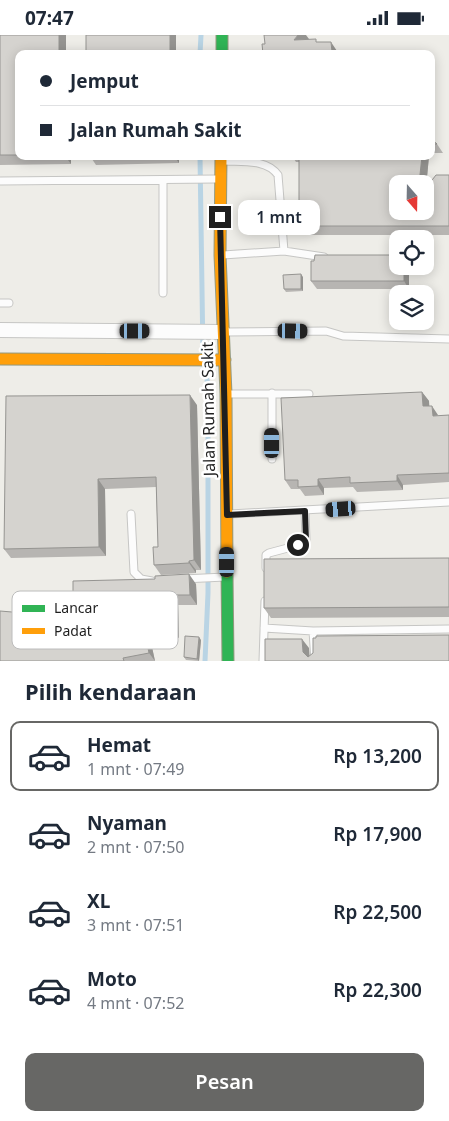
<!DOCTYPE html>
<html lang="id">
<meta charset="utf-8">
<style>
body{margin:0;font-family:"Noto Sans",sans-serif;background:#f2f2f3;color:#1f2937;height:100vh;display:flex;flex-direction:column;font-size:19px;white-space:nowrap}
*{box-sizing:border-box;margin:0}
p{font-size:16px;color:#747a83}
.icon{flex:none;width:28px;height:28px;fill:none;stroke:currentColor;stroke-width:2;stroke-linecap:round;stroke-linejoin:round}
.map{position:relative;height:626px;overflow:hidden}
.side{display:flex;flex-direction:column;background:#fff;flex:1}
.side>*{flex:none}
.guide{position:absolute;left:15px;top:15px;width:420px;height:110px;border-radius:10px;box-shadow:0 2px 12px #0003;display:grid;align-content:center;height:110px;padding:0 25px;background:#fff}
.needle{width:32px;rotate:160deg}
.controls{position:absolute;left:389px;top:140px;display:grid;gap:10px}
.controls a{display:grid;place-items:center;width:45px;height:45px;border-radius:10px;background:#fff;box-shadow:0 2px 12px #0003;font-size:25px}
.end{position:absolute;width:22px;height:22px;margin:-11px;border:6px solid #1f1f1f;background:#fff;box-shadow:0 0 0 2px #fff}
.from{border-radius:50%}
.bubble{position:absolute;height:35px;border-radius:10px;background:#fff;box-shadow:0 2px 12px #0003;font-size:16px;font-weight:600;line-height:35px;text-align:center}
.car{position:absolute;width:15px;height:30px;margin:-15px -8px;border-radius:6px;box-shadow:0 0 4px 1px #0007;background:linear-gradient(#222 24%,#8ab4d8 0 40%,#222 0 76%,#8ab4d8 0 86%,#222 0)}
.guide b{display:flex;align-items:center;gap:18px;height:48px;font-size:19px}
.guide b+b{border-top:1px solid #e0e1e3}
.guide i{width:12px;height:12px;background:#1f2937}
ul{padding:0;list-style:none}
li{display:flex;align-items:center;gap:15px;height:70px;margin:0 10px 8px;padding:0 15px;border:2px solid transparent;border-radius:10px}
li div{flex:1}
li b{display:block;font-size:19px}
li em{font-style:normal;font-weight:600}
li.active{border-color:#676765}
li>.icon{width:45px;height:45px;stroke-width:1.5}
h2{padding:0 25px;font-size:22px;line-height:60px}
.cta{display:flex;gap:10px;margin-top:auto;padding:10px 25px}
.cta a{flex:1;height:58px;border-radius:10px;background:#676765;color:#fff;font-size:20px;font-weight:600;line-height:58px;text-align:center}
.status{display:flex;justify-content:space-between;align-items:center;height:35px;padding:0 25px;background:#fff;direction:ltr}
.status svg{height:14px;fill:currentColor}
.map>svg:first-child{display:block}
.lines{fill:none;stroke-linecap:round;stroke-linejoin:round}
.stream{stroke:#b9d4e4;stroke-width:5}
.lane-casing{stroke:#c6c6c4;stroke-width:9}
.street-casing{stroke:#c6c6c4;stroke-width:16}
.fast-casing{stroke:#93997f;stroke-width:13}
.slow-casing{stroke:#93997f;stroke-width:13}
.lane{stroke:#fcfcfc;stroke-width:7}
.street{stroke:#fcfcfc;stroke-width:14}
.fast{stroke:#30b455;stroke-width:11}
.slow{stroke:#ff9f0a;stroke-width:11}
.wall{fill:#b7b5b2}
.shaded-wall{fill:#959491}
.building{fill:#d5d3cf;stroke:#959491}
.route{stroke:#1f1f1f;stroke-width:6}
.labels{text-anchor:middle;dominant-baseline:central;stroke-width:5;stroke-linejoin:round;paint-order:stroke}
.street-label{font-size:16px;fill:#1f1f1f;stroke:#fff}
.key{fill:#fff;stroke:#bcbcbc;stroke-width:1}
.key-label{font-size:14px;fill:#1f1f1f}
</style>
<div class="status"><b>07:47</b><svg viewBox="0 0 49 12"><path d="M0 12V9h3v3zM5 12V6h3v6zM10 12V3h3v9zM15 12V0h3v12zM26 1h20v11H26zM47 4h2v5h-2z"/></svg></div>
<div class="map">
<svg width="449" height="626" viewBox="0 0 449 626">
<rect width="100%" height="100%" fill="#eeede8"/>
<g class="lines">
<!-- stream -->
<path class="stream" d="M200 19 201 0
M200 121 203 321
M204 329 208 350V558L205 626"/>
<defs>
<path id="lane" d="M225 126C243 127 267 124 278 140L284 216 324 222
M0 146 217 144
M223 220 284 216
M163 258V146
M0 268H9
M225 297 326 296 343 301 449 304
M229 359H309
M272 424V358
M131 479 134 537 141 544 152 546
M230 479 449 467
M266 533V520L269 518 299 510 306 505 305 476
M183 544 225 542
M264 593 313 596 315 626
M313 596 449 594
M263 626 265 566"/>
<path id="street" d="M0 295 223 297"/>
<path id="fast" d="M222 0V19
M227 537 228 626"/>
<path id="slow" d="M221 121 220 220 226 359 227 537
M0 324 225 325"/>
</defs>
<!-- lane casing -->
<use href="#lane" class="lane-casing"/>
<!-- street casing -->
<use href="#street" class="street-casing"/>
<!-- fast casing -->
<use href="#fast" class="fast-casing"/>
<!-- slow casing -->
<use href="#slow" class="slow-casing"/>
<!-- lane -->
<use href="#lane" class="lane"/>
<!-- street -->
<use href="#street" class="street"/>
<!-- fast -->
<use href="#fast" class="fast"/>
<!-- slow -->
<use href="#slow" class="slow"/>
</g>
<!-- wall -->
<path class="wall" d="M0 0H66V19H19V121H71V129L0 130Z
M431 102 434 107 437 109 443 118H431Z
M90 121H179V128L96 130Z
M292 121H429L426 152 449 140V200H305L299 191V127H296Z
M398 220 409 254H317L311 246Z
M303 242V256L286 257 284 254Z
M422 357 429 366V371L438 381 449 380V447L403 450V455L357 457 353 452 324 453V460L305 461 300 454H291L285 445Z
M197 370 201 535H196V538L161 540 154 530 158 512 156 452 105 454 106 521 11 523 4 514Z
M449 523V582L271 583 264 573Z
M196 549 197 570H178L179 603H150L155 626H0L24 578 73 564Z
M201 605 199 626 186 625 184 622Z"/>
<!-- shaded-wall -->
<path class="shaded-wall" d="M59 0H66V19H59Z
M170 0H176V19H170Z
M298 0H306L309 4 300 14 294 5Z
M331 7 337 16V19L332 17Z
M65 121H71V129Z
M174 121H179V128Z
M422 121H429L425 164V149H419Z
M404 231H409V254L404 246Z
M301 239 303 242V256L301 254Z
M422 357 429 366 430 380 423 371Z
M190 360 197 370 201 535 194 525Z
M432 371 438 380 433 381Z
M397 440 403 450V455L397 446Z
M98 444 105 454 106 521 99 512Z
M318 444 324 453V460L318 451Z
M189 526 196 535V538L189 528Z
M189 539 196 549 197 570 190 560Z
M171 560 178 570 179 603 172 593Z
M144 594 150 603 155 626 149 618Z
M199 602 201 605 199 626 197 624Z
M302 604 309 613 310 626 303 617Z"/>
<!-- building -->
<path class="building" d="M0 0H59V19H19V120H0Z
M86 0H170V19H86Z
M264 0H298L294 5 316 4V7H331L332 17 349 18 350 19H263L262 9H265Z
M431 104 437 109H431Z
M299 121H422L419 149H398V176H425V154L436 140H449V191H299Z
M315 220H398V231H404V246H311V226H314Z
M301 239V254H284L283 240Z
M422 357 423 371H432L433 381 449 380V438L397 440V446L350 448V442L318 444V451L298 452V445H285L281 363Z
M190 360 194 525 189 526V528L154 530 153 512H158L156 442 98 444 99 512 4 514 6 361Z
M449 523V572L264 573V524Z
M189 539 190 560H171L172 593 144 594 149 618 123 623 124 626H0V576L24 578 25 562 73 564V546L155 544V541Z
M449 600V626H265V604H302L303 617 308 622 313 618V603H316V601Z
M185 601 199 602 197 624 184 622Z"/>
<g class="lines">
<!-- route -->
<path class="route" d="M220 182 227 480 305 476 306 506 298 510"/>
</g>
<g class="labels">
<!-- street labels -->
<g class="street-label">
<text transform="translate(208 374) rotate(-91)">Jalan Rumah Sakit</text>
</g>
</g>
<!-- legend -->
<rect x="12" y="556" width="166" height="58" rx="8" class="key"/>
<rect x="22" y="570" width="23" height="7" fill="#30b455"/>
<rect x="22" y="593" width="23" height="6" fill="#ff9f0a"/>
<g class="key-label">
<text x="54" y="578">Lancar</text>
<text x="54" y="601">Padat</text>
</g>
</svg>
<div class="controls">
<a><svg class="needle" viewBox="-14 -14 28 28"><path d="M0-13l5 13h-10z" fill="#e53935"/><path d="M0 13l5-13h-10z" fill="#747a83"/></svg></a>
<a><svg class="icon" aria-label="locate" viewBox="0 0 24 24"><circle cx="12" cy="12" r="6"/><path d="M12 2v4M12 18v4M2 12h4M18 12h4"/></svg></a>
<a><svg class="icon" aria-label="layers" viewBox="0 0 24 24"><path d="M12 4l9 5-9 5-9-5zM3 14l9 5 9-5"/></svg></a>
</div>
<i class="end from" style="left:298px;top:510px"></i>
<i class="end" style="left:220px;top:182px"></i>
<div class="bubble" style="left:238px;top:165px;width:82px">1 mnt</div>
<i class="car" style="left:135px;top:296px;rotate:90deg"></i>
<i class="car" style="left:293px;top:296px;rotate:91deg"></i>
<i class="car" style="left:272px;top:408px;rotate:0deg"></i>
<i class="car" style="left:341px;top:474px;rotate:266deg"></i>
<i class="car" style="left:227px;top:527px;rotate:0deg"></i>
<div class="guide">
<b><i class="from"></i>Jemput</b>
<b><i></i>Jalan Rumah Sakit</b>
</div>
</div>
<section class="side">
<h2>Pilih kendaraan</h2>
<ul>
<li class="active"><svg class="icon" aria-label="car" viewBox="0 0 24 24"><path d="M5 17H2v-5l4-1 3-4h7l3 4 3 1v5h-3M9 17h6M6 11h13"/><circle cx="7" cy="17" r="2"/><circle cx="17" cy="17" r="2"/></svg><div><b>Hemat</b><p>1 mnt · 07:49</p></div><em>Rp 13,200</em></li>
<li><svg class="icon" aria-label="car" viewBox="0 0 24 24"><path d="M5 17H2v-5l4-1 3-4h7l3 4 3 1v5h-3M9 17h6M6 11h13"/><circle cx="7" cy="17" r="2"/><circle cx="17" cy="17" r="2"/></svg><div><b>Nyaman</b><p>2 mnt · 07:50</p></div><em>Rp 17,900</em></li>
<li><svg class="icon" aria-label="car" viewBox="0 0 24 24"><path d="M5 17H2v-5l4-1 3-4h7l3 4 3 1v5h-3M9 17h6M6 11h13"/><circle cx="7" cy="17" r="2"/><circle cx="17" cy="17" r="2"/></svg><div><b>XL</b><p>3 mnt · 07:51</p></div><em>Rp 22,500</em></li>
<li><svg class="icon" aria-label="car" viewBox="0 0 24 24"><path d="M5 17H2v-5l4-1 3-4h7l3 4 3 1v5h-3M9 17h6M6 11h13"/><circle cx="7" cy="17" r="2"/><circle cx="17" cy="17" r="2"/></svg><div><b>Moto</b><p>4 mnt · 07:52</p></div><em>Rp 22,300</em></li>
</ul>
<div class="cta"><a>Pesan</a></div>
</section>
